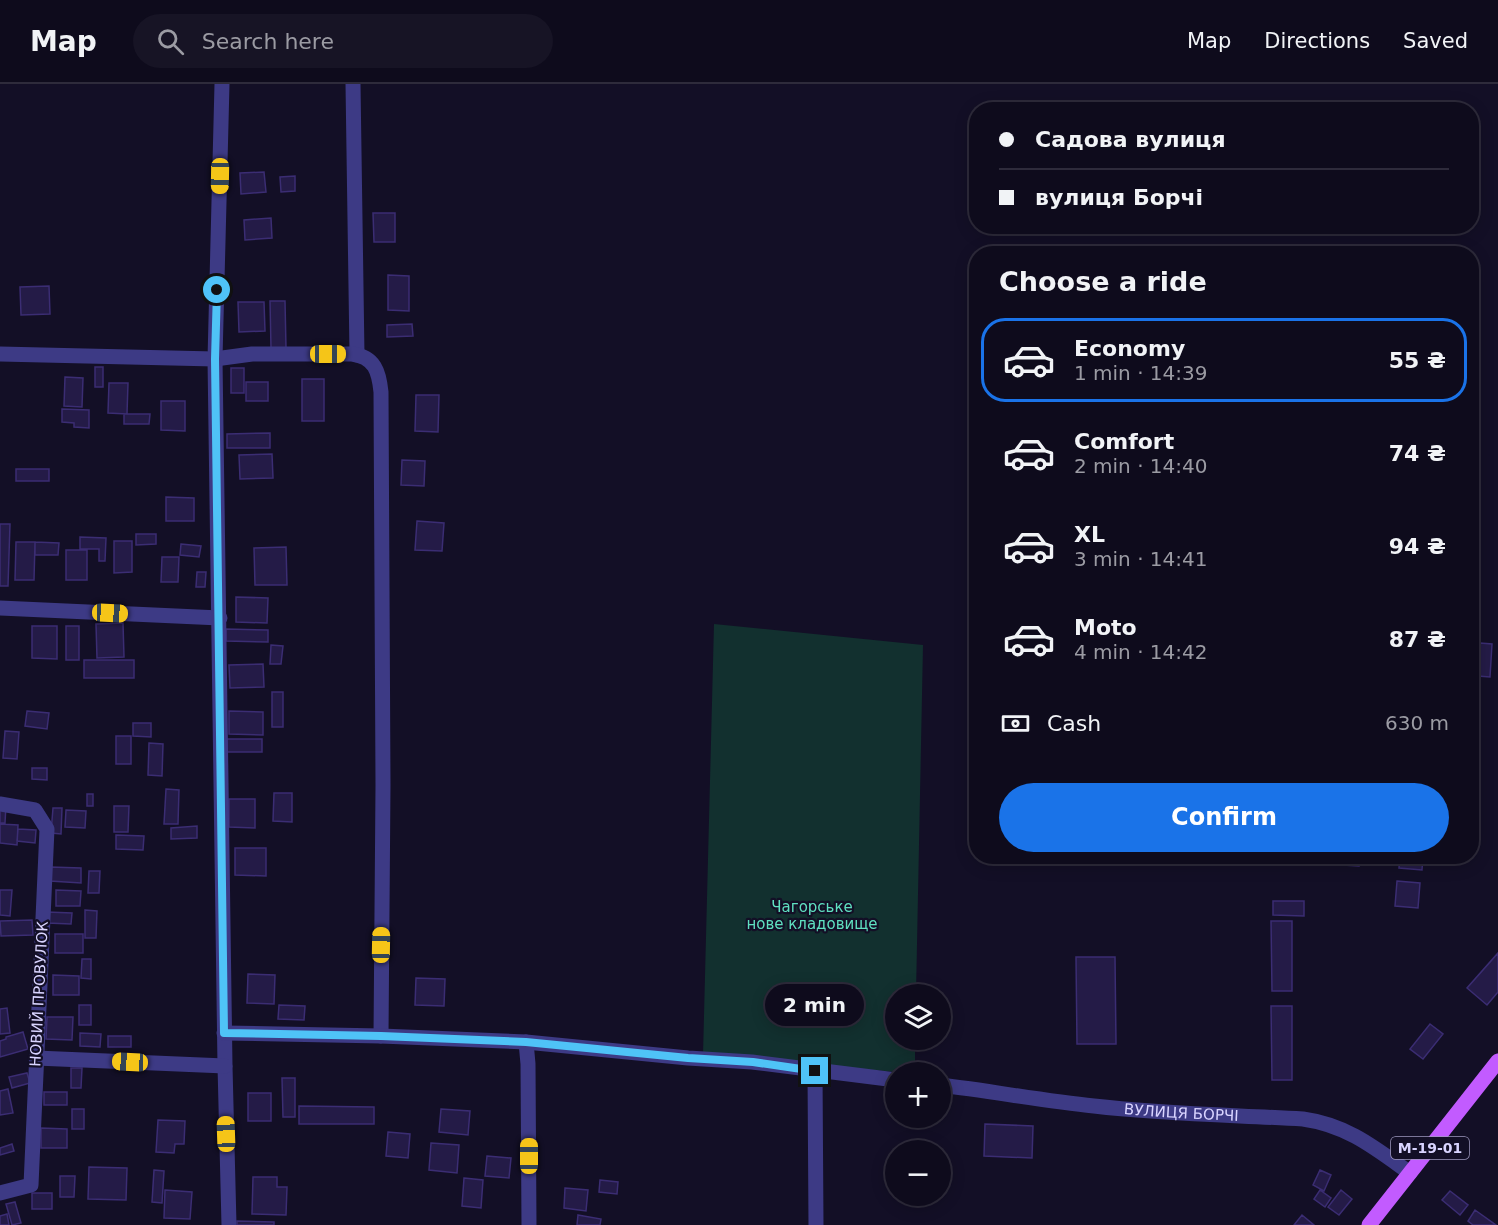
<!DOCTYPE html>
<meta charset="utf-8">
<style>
body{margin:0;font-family:"DejaVu Sans",sans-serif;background:#171425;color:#f1f3f6;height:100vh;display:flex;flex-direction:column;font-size:22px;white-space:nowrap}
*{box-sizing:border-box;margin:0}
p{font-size:20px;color:#9b9ba3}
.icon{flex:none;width:33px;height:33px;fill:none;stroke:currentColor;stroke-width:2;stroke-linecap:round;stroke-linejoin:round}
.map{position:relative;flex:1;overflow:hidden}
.drawer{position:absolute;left:969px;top:162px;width:510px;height:618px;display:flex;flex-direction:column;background:#0e0b1c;border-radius:24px;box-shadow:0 3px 15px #0003,0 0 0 2px #2e2b3b}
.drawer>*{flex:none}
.hud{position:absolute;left:969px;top:18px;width:510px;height:132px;border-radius:24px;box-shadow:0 3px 15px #0003,0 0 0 2px #2e2b3b;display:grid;align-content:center;height:132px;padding:0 30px;background:#0e0b1c}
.controls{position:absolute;left:885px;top:900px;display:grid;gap:12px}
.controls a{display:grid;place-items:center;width:66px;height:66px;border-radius:50%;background:#0e0b1c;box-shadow:0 3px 15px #0003,0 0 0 2px #2e2b3b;font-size:30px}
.end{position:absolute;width:27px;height:27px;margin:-14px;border:8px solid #4fc3f7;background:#111;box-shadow:0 0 0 3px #111}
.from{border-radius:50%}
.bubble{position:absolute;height:42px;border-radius:21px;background:#0e0b1c;box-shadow:0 3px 15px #0003,0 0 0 2px #2e2b3b;font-size:20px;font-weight:600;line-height:42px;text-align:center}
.car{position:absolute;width:18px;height:36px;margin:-18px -9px;border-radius:8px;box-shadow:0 0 4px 2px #0007;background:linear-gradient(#f5c518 24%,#345 0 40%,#f5c518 0 76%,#345 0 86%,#f5c518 0)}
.hud b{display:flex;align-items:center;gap:21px;height:57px;font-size:22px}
.hud b+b{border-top:2px solid #2e2b3b}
.hud i{width:15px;height:15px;background:#f1f3f6}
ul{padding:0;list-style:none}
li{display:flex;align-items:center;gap:18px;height:84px;margin:0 12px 9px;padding:0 18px;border:3px solid transparent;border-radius:24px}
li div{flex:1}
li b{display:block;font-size:22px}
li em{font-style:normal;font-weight:600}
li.selected{border-color:#1a73e8}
li>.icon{width:54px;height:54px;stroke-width:1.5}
h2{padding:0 30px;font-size:27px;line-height:72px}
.pay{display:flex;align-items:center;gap:15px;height:66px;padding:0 30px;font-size:22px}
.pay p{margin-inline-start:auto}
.cta{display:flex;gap:12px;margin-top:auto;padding:12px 30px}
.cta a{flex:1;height:69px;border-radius:36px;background:#1a73e8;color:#fff;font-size:24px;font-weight:600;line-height:69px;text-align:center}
header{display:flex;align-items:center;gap:36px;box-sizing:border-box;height:84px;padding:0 30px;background:#0e0b1c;border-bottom:2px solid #2e2b3b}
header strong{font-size:28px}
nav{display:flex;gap:33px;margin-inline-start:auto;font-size:21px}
.search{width:420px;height:54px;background:#171425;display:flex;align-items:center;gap:15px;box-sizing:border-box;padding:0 21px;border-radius:33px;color:#9b9ba3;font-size:22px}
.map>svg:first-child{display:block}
.green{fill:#12302f}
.building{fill:#241b47;stroke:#3b2d73;stroke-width:1.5}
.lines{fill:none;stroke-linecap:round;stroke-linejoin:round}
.minor{stroke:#3d3a85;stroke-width:15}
.major{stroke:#c25bff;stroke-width:15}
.route{stroke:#4fc3f7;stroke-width:8}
.labels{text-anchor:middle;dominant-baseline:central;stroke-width:4.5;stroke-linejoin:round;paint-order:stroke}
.shield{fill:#130f26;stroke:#9e99be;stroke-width:1.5}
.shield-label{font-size:14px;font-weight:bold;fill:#d9d4ff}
.park-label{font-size:15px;fill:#5fe0c0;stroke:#130f26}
.street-label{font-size:15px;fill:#d9d4ff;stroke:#130f26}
</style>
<header>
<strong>Map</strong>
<div class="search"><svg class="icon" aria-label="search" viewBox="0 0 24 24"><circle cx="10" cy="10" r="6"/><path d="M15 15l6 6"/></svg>Search here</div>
<nav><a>Map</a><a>Directions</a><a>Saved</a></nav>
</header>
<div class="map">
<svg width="1498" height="1141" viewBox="0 0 1498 1141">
<rect width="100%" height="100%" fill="#130f26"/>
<!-- green -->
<path class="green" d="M714 540 923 561 916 910H896V956H915V988H896L703 971Z"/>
<!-- building -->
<path class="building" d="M264 88 266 108 241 110 240 89Z
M295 92V107L281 108 280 93Z
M373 129H395V158H374Z
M271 134 272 154 245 156 244 136Z
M388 191 409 192V227L388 226Z
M49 202 50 230 21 231 20 203Z
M270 217H285L286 264H271Z
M238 218H264L265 247 239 248Z
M412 240 413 252 387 253V241Z
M95 283H103V303H95Z
M231 284H244V309H231Z
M65 293 83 294 82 323 64 322Z
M302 295H324V337H302Z
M246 298H268V317H246Z
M109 299H128L127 330 108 329Z
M416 311H439L438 348 415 347Z
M161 317H185V347L161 346Z
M62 325 89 326V344L74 343V339L62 338Z
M124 330H150L149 340H124Z
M270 349V364H227V350Z
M272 370 273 394 240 395 239 371Z
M402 376 425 377 424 402 401 401Z
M16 385H49V397H16Z
M166 413 194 414V437H166Z
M417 437 444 439 442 467 415 466Z
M0 440H10L8 502H0Z
M136 450H156V460L136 461Z
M80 453 106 454 105 477H99V465H80Z
M114 457H132V488L114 489Z
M16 458H35L34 496H15Z
M35 458 59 459 58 471H35Z
M181 460 201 462 199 473 180 471Z
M286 463 287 501H255L254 464Z
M66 466H87V496H66Z
M162 473H179L178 498H161Z
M197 488H206L205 503H196Z
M236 513 268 514 267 539 236 538Z
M123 539 124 573 97 574 96 540Z
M32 542H57V575L32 574Z
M66 542H79V576H66Z
M226 545 268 546V558L226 557Z
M1480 559 1492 560 1490 593 1478 592Z
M271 561 283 562 281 580H270Z
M84 576H134V594H84Z
M263 580 264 603 230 604 229 581Z
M272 608H283V643H272Z
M27 627 49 629 47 645 25 642Z
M229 627 263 628V651L229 650Z
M133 639H151V653L133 652Z
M5 647 19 648 17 675 3 674Z
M116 652H131V680H116Z
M226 655H262V668H226Z
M149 659 163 660 162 692 148 691Z
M32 684H47V696L32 695Z
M166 705 179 706 178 740H164Z
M274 709H292V738L273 737Z
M87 710H93V722H87Z
M229 715H255V744L229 743Z
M0 720 6 721 5 739H0Z
M114 722H129L128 748H114Z
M53 724H62L61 750 51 749Z
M66 726 86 727 85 744 65 743Z
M0 740 18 741 17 761 0 759Z
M197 742V754L171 755V744Z
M18 745 36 746 35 759 17 757Z
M116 751 144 752 143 766 116 765Z
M235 764H266V792L235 791Z
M1343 772H1359V782L1343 781Z
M1400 772H1423L1422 786 1399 784Z
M50 783 81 784V799L50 797Z
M89 787H100L99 809H88Z
M1397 797 1420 799 1418 824 1395 822Z
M0 806H12L10 832 0 831Z
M56 806 81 807 80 822H56Z
M1273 817H1304V832L1273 831Z
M85 826 97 827 96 854H85Z
M47 828 72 829 71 840 47 839Z
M32 836 33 851 1 852 0 837Z
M1271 837H1292V907H1272Z
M55 850H83V869H55Z
M1498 869V908L1487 921 1467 904Z
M1076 873H1115L1116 960H1077Z
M82 875H91V895L81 894Z
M248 890 275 891 274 920 247 919Z
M53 891 79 892V911H53Z
M416 894 445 895 444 922 415 921Z
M79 921H91V941H79Z
M279 921 305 922 304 936 278 935Z
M1271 922H1292V996H1272Z
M7 924 10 949 0 950V925Z
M47 933H73L72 956 46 955Z
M1430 940 1443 950 1423 975 1410 965Z
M23 948 28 965 0 973V957L6 955V953Z
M80 949 101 950 100 963 80 962Z
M108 952H131V963H108Z
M71 984H82L81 1004H71Z
M27 989 30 999 12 1004 9 993Z
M282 994H295V1033H283Z
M8 1005 13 1029 0 1031V1007Z
M44 1008H67V1021H44Z
M248 1009H271V1037H248Z
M299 1022 374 1023V1040H299Z
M72 1025H84V1045H72Z
M441 1025 470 1027 468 1051 439 1048Z
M158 1036 185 1037 184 1060H175L174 1069 156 1068Z
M985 1040 1033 1042 1032 1074 984 1072Z
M41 1044 67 1045V1064H41Z
M388 1048 410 1050 408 1074 386 1072Z
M431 1059 459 1061 457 1089 429 1086Z
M12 1060 14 1067 0 1071V1064Z
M487 1072 511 1074 509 1094 485 1092Z
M89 1083 127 1084 126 1116 88 1115Z
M154 1086 164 1087 162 1119 152 1118Z
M1320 1086 1331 1091 1324 1107 1313 1101Z
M60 1092H75L74 1113H60Z
M253 1093H277V1103H287L286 1131 252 1130Z
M464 1094 483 1096 481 1124 462 1122Z
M600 1096 618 1098 617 1110 599 1108Z
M565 1104 588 1106 586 1127 564 1124Z
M165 1106 192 1108 190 1135 164 1134Z
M1320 1106 1331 1114 1325 1123 1314 1115Z
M1341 1106 1352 1115 1339 1131 1328 1123Z
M1450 1107 1468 1121 1460 1131 1442 1116Z
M32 1109H52V1125H32Z
M15 1118 21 1139 12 1141 6 1120Z
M1475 1126 1496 1141H1473L1468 1137Z
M7 1130 9 1141H0V1132Z
M578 1131 601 1135 600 1141H577Z
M1302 1131 1314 1141H1294Z
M237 1137 274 1138V1141H237Z"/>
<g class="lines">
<!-- minor -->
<g class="minor">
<path d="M222 0 215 275 225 982 229 1141"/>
<path d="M353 0 357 271"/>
<path d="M0 270 215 275 252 270H352C375 273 379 288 381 308L383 701 381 952"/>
<path d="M0 524 220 534"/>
<path d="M0 720 35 726 47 745 31 1101 0 1109"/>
<path d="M224 949 381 952 526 958 688 974 752 978 896 996"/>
<path d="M526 958 528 980 529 1141"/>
<path d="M36 974 225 982"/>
<path d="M815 987 816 1141"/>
<path id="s1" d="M940 1001C992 1007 1043 1017 1094 1022 1163 1030 1234 1031 1303 1035 1347 1041 1375 1064 1410 1089"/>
</g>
<!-- major -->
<path class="major" d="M1369 1141 1498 977"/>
</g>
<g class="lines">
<!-- route -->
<path class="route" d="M217 206 215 275 224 949 381 952 526 958 688 974 753 978 815 987"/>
</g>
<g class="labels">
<!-- shield labels -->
<rect class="shield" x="1391" y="1053" width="78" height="22" rx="4.5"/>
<g class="shield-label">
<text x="1430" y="1064">М-19-01</text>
</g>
<!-- park labels -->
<g class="park-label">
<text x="812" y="823">Чагорське<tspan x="812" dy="17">нове кладовище</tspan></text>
</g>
<!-- street labels -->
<g class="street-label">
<text transform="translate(39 910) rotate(-87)">НОВИЙ ПРОВУЛОК</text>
<text stroke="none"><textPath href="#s1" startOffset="243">ВУЛИЦЯ БОРЧІ</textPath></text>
</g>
</g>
</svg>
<div class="controls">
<a><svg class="icon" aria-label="layers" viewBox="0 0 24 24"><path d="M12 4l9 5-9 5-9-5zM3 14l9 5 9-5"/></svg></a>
<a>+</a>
<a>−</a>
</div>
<i class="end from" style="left:217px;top:206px"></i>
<i class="end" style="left:815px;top:987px"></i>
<div class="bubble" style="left:765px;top:900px;width:99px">2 min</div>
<i class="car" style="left:220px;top:92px;rotate:181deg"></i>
<i class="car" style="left:328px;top:270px;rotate:90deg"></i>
<i class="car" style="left:110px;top:529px;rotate:93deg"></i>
<i class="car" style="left:381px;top:861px;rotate:1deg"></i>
<i class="car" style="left:130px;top:978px;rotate:273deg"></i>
<i class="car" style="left:226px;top:1050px;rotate:358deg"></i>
<i class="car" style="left:529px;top:1072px;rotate:0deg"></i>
<div class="hud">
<b><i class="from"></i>Садова вулиця</b>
<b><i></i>вулиця Борчі</b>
</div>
<section class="drawer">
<h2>Choose a ride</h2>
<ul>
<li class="selected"><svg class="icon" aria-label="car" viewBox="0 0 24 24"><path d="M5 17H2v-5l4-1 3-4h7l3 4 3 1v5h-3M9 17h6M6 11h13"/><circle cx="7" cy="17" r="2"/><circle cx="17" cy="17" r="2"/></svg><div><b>Economy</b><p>1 min · 14:39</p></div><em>55 ₴</em></li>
<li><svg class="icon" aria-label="car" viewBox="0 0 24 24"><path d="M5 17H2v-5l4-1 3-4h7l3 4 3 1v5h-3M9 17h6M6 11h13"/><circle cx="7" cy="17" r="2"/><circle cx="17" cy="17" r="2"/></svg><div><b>Comfort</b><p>2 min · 14:40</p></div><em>74 ₴</em></li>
<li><svg class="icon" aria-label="car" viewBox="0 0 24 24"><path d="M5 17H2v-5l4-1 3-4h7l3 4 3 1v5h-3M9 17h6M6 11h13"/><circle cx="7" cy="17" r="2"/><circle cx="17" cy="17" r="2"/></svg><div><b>XL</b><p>3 min · 14:41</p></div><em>94 ₴</em></li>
<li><svg class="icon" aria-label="car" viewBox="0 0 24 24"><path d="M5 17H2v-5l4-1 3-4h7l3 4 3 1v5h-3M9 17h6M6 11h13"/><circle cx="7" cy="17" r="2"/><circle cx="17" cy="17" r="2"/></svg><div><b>Moto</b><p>4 min · 14:42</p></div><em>87 ₴</em></li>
</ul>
<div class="pay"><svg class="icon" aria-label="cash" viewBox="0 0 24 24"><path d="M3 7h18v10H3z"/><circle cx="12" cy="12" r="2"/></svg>Cash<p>630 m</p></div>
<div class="cta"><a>Confirm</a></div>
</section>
</div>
